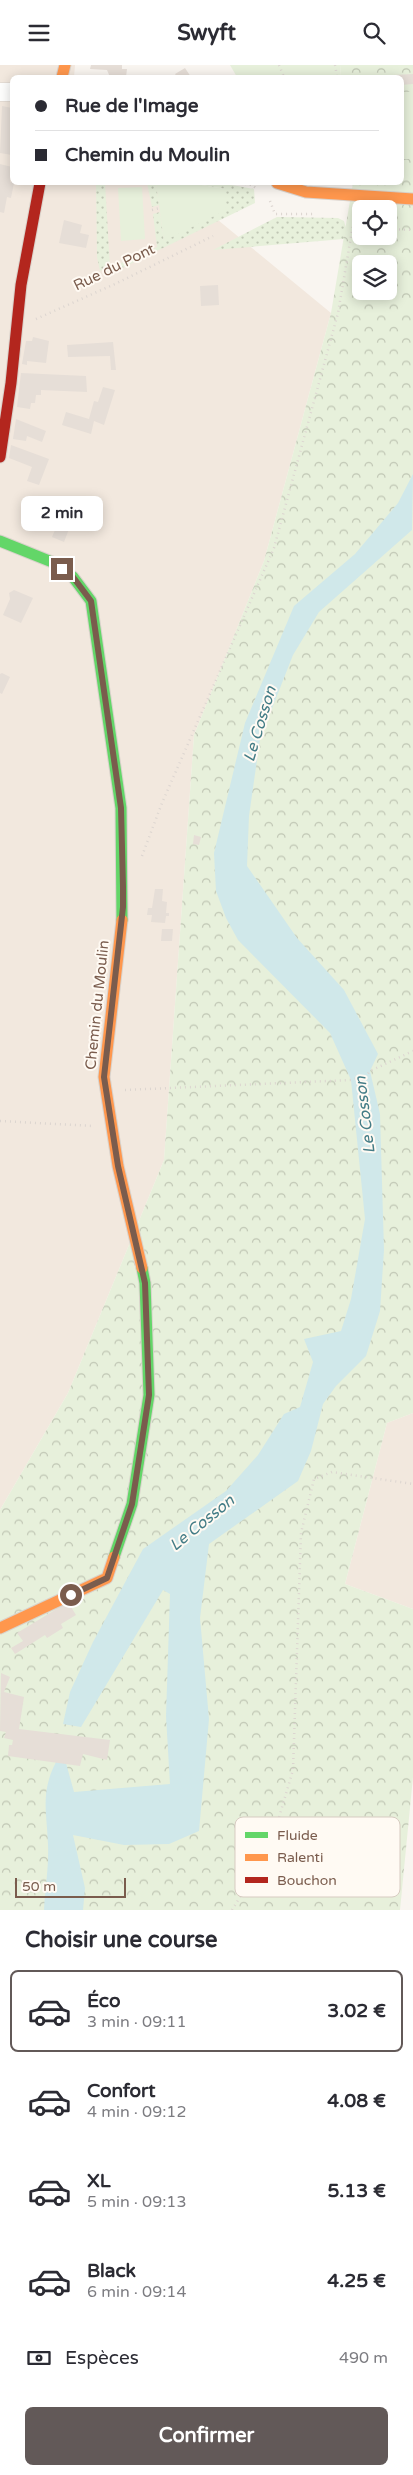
<!DOCTYPE html>
<html lang="fr">
<meta charset="utf-8">
<style>
body{margin:0;font-family:"Varela Round",sans-serif;background:#f7f7f7;color:#2b2b33;height:100vh;display:flex;flex-direction:column;font-size:19px;white-space:nowrap}
*{box-sizing:border-box;margin:0}
p{font-size:16px;color:#7c7c81}
.icon{flex:none;width:28px;height:28px;fill:none;stroke:currentColor;stroke-width:2;stroke-linecap:round;stroke-linejoin:round}
.map{position:relative;height:1845px;overflow:hidden}
.details{display:flex;flex-direction:column;background:#fff;flex:1}
.details>*{flex:none}
.banner{position:absolute;left:10px;top:10px;width:394px;height:110px;border-radius:8px;box-shadow:0 2px 12px #0003;display:grid;align-content:center;height:110px;padding:0 25px;background:#fff}
.controls{position:absolute;left:352px;top:135px;display:grid;gap:10px}
.controls a{display:grid;place-items:center;width:45px;height:45px;border-radius:8px;background:#fff;box-shadow:0 2px 12px #0003;font-size:25px}
.scale{position:absolute;left:15px;bottom:12px;width:111px;box-sizing:border-box;padding-left:5px;border:2px solid #7a5c4d;border-top:0;font-size:14px;line-height:18px;white-space:nowrap;color:#7a5c4d;-webkit-text-stroke:4px #fffaf3;paint-order:stroke}
.end{position:absolute;width:22px;height:22px;margin:-11px;border:6px solid #7a5c4d;background:#fff;box-shadow:0 0 0 2px #fff}
.from{border-radius:50%}
.bubble{position:absolute;height:35px;border-radius:8px;background:#fff;box-shadow:0 2px 12px #0003;font-size:16px;font-weight:800;line-height:35px;text-align:center}
.banner b{display:flex;align-items:center;gap:18px;height:48px;font-size:19px}
.banner b+b{border-top:1px solid #e1e1e2}
.banner i{width:12px;height:12px;background:#2b2b33}
ul{padding:0;list-style:none}
li{display:flex;align-items:center;gap:15px;height:82px;margin:0 10px 8px;padding:0 15px;border:2px solid transparent;border-radius:8px}
li div{flex:1}
li b{display:block;font-size:19px}
li em{font-style:normal;font-weight:800}
li.active{border-color:#625958}
li>.icon{width:45px;height:45px;stroke-width:1.5}
h2{padding:0 25px;font-size:22px;line-height:60px}
.pay{display:flex;align-items:center;gap:12px;height:55px;padding:0 25px;font-size:19px}
.pay p{margin-inline-start:auto}
.primary-button{display:flex;gap:10px;margin-top:auto;padding:10px 25px}
.primary-button a{flex:1;height:58px;border-radius:8px;background:#625958;color:#fff;font-size:20px;font-weight:800;line-height:58px;text-align:center}
header{display:flex;justify-content:space-between;align-items:center;height:65px;padding:0 25px;background:#fff;font-size:22px;font-weight:800}
.map>svg:first-child{display:block}
.residential{fill:#f2e8de}
.grass{fill:url(#grass-dots)}
.forest{fill:url(#forest-crowns);fill-rule:evenodd}
.green{fill:#e7f0db}
.water{fill:#d0e8ea}
.building{fill:#e6ded7}
.lines{fill:none;stroke-linecap:round;stroke-linejoin:round}
.street-casing{stroke:#d7d1cb;stroke-width:19}
.fast-casing{stroke:#d9d2cb;stroke-width:13}
.slow-casing{stroke:#d9d2cb;stroke-width:13}
.jam-casing{stroke:#d9d2cb;stroke-width:13}
.path{stroke:#dcd5d0;stroke-width:2.5;stroke-dasharray:1 4;stroke-linecap:butt}
.street{stroke:#fefefd;stroke-width:18}
.fast{stroke:#63d668;stroke-width:11}
.slow{stroke:#ff974d;stroke-width:11}
.jam{stroke:#b3261e;stroke-width:11}
.route{stroke:#7a5c4d;stroke-width:6}
.labels{text-anchor:middle;dominant-baseline:central;stroke-width:4;stroke-linejoin:round;paint-order:stroke}
.street-label{font-size:15px;fill:#7a5c4d;stroke:#fffaf3}
.water-label{font-size:16px;font-style:italic;fill:#437c86;stroke:#fffaf3}
.key{fill:#fffaf3;stroke:#d7cbc1;stroke-width:1}
.key-label{font-size:14px;fill:#7a5c4d}
</style>
<header><svg class="icon" aria-label="menu" viewBox="0 0 24 24"><path d="M4 6h16M4 12h16M4 18h16"/></svg>Swyft<svg class="icon" aria-label="search" viewBox="0 0 24 24"><circle cx="10" cy="10" r="6"/><path d="M15 15l6 6"/></svg></header>
<div class="map">
<svg width="413" height="1845" viewBox="0 0 413 1845">
<defs>
<pattern id="grass-dots" width="8" height="8" patternUnits="userSpaceOnUse" patternTransform="scale(1.25)"><rect width="8" height="8" fill="#e7f0db"/><path d="M2 2h.1M6 6h.1" fill="none" stroke="#c0c6b4" stroke-width="1.8" stroke-linecap="round"/></pattern>
<pattern id="forest-crowns" width="20" height="18" patternUnits="userSpaceOnUse" patternTransform="scale(1.25)"><rect width="20" height="18" fill="#e7f0db"/><path d="M2 6a3 3 0 1 1 6 0M12 15a3 3 0 1 1 6 0" fill="none" stroke="#c0c6b4"/></pattern>
</defs>
<rect width="100%" height="100%" fill="#f9f5f0"/>
<!-- residential -->
<path class="residential" d="M0 0H75L74 12H12V118H173L331 248 264 496 194 670 164 1095 68 1328 0 1445Z
M413 1348V1544L345 1519 387 1358Z"/>
<!-- grass -->
<path class="grass" d="M96 118H105L110 202 100 206 97 192Z
M147 118H156L159 140 152 142Z
M190 118H221L254 124 255 138 118 205 117 200 157 182 153 149 160 147 164 176 225 124Z
M277 152 338 153 344 156 346 163 344 174 213 185Z"/>
<!-- forest -->
<path class="forest" d="M340 0H413V27H401V12H341Z
M401 94H413V1348L387 1358 345 1519 413 1544V1712L400 1845H0V1445L68 1328 164 1095 194 670 264 496 331 248 353 118H401ZM361 144H389V171H361ZM361 199H389V226H361Z"/>
<!-- green -->
<path class="green" d="M230 0H340L341 12H237Z
M401 27H413V94H401Z
M156 118H190L225 124 226 145 164 176Z
M142 122 145 174 121 176 118 123Z"/>
<!-- water -->
<path class="water" d="M413 409 412 465 319 547 293 590 260 674 249 751 247 801 297 873 344 925 378 989 370 1006 380 1049 384 1185 380 1246 366 1291 336 1321 323 1339 311 1386 298 1416 209 1479 200 1553 209 1654 199 1766 169 1779 124 1780 73 1770 85 1823 83 1845H44C45 1824 49 1801 48 1780 47 1747 40 1728 56 1697L66 1698 74 1727 170 1719 166 1651 170 1529 163 1525 81 1662 63 1659 70 1627 93 1577 143 1484 226 1426 258 1390 284 1349 300 1342 313 1297 304 1274 341 1266 351 1234 365 1154 351 1015 330 968 238 875 226 853 216 826 214 788 245 658 294 541 355 489 398 438Z"/>
<!-- building -->
<path class="building" d="M91 0H122V4H127L126 12H110L107 5 90 4Z
M185 3 191 12H177L175 9Z
M413 9V19L401 20V12H393V10Z
M2 41 12 43V90L0 88Z
M0 99 12 102 10 117 14 118 11 133 7 132 4 148 0 147Z
M64 155 82 160 80 168 89 170 86 183 59 178Z
M218 220 219 240 201 241 200 221Z
M33 272 49 276 46 298 27 296V300L22 299 26 276H32Z
M113 277 116 305H111L110 291 68 292 67 280Z
M21 308 86 311 87 327 41 325V330H36L35 338H31L30 344 17 342Z
M103 322 115 325 104 360 94 356 91 369 62 360 66 347 89 354 94 336 98 337Z
M16 354 46 366 42 377 27 371 26 376 13 374Z
M11 380 49 394 39 420 27 416 32 402 9 393Z
M65 431H76L85 437 87 448 83 458 69 464 64 477 52 472 58 458 54 448 56 438Z
M14 525 33 533 21 558 3 550 10 534 9 528Z
M2 608 10 612 2 629 0 628V609Z
M194 770 201 772 199 780 193 779Z
M155 824H163L162 836 167 837 166 848H169V851H166L165 858 151 857 152 850H147L148 843H152Z
M162 864H173L172 876H161Z
M68 1537 76 1550 61 1559 63 1563 47 1573 45 1570 15 1589 11 1583 23 1576 17 1568Z
M1 1608 10 1612 4 1627 24 1632 19 1664 110 1675 107 1695 83 1689 80 1701 8 1691 9 1680H12L13 1675 4 1673 6 1667 0 1666Z"/>
<g class="lines">
<defs>
<path id="street" d="M0 27H12"/>
<path id="fast" d="M0 476 52 497 73 512 91 536 121 743 122 855
M114 1492 132 1439 149 1330 145 1218 142 1203"/>
<path id="slow" d="M62 12 65 0
M277 118 306 127 413 134
M122 855 104 1012 118 1101 142 1203
M0 1563 107 1513 114 1492"/>
<path id="jam" d="M0 392 11 318 21 220 40 118"/>
</defs>
<!-- street casing -->
<use href="#street" class="street-casing"/>
<!-- fast casing -->
<use href="#fast" class="fast-casing"/>
<!-- slow casing -->
<use href="#slow" class="slow-casing"/>
<!-- jam casing -->
<use href="#jam" class="jam-casing"/>
<!-- path -->
<path class="path" d="M279 0 284 12
M335 0 337 12
M207 118 216 119 220 118
M240 118 252 120 258 125
M270 136 275 149H313
M152 145 160 143
M354 154 361 159
M389 164 413 165
M383 171 388 174
M114 201 115 208
M36 254 115 219 213 171
M142 791 162 738 274 483 338 248 355 148
M125 1025 351 1015 366 1011 370 1006 413 986
M0 1056 93 1061
M232 1845 270 1783 293 1705 301 1468 314 1414 332 1407 413 1419"/>
<!-- street -->
<use href="#street" class="street"/>
<!-- fast -->
<use href="#fast" class="fast"/>
<!-- slow -->
<use href="#slow" class="slow"/>
<!-- jam -->
<use href="#jam" class="jam"/>
</g>
<g class="lines">
<!-- route -->
<path class="route" d="M62 504 73 512 91 536 121 743 123 822V842L104 1012 118 1101 145 1218 149 1330 132 1439 107 1513 71 1530"/>
</g>
<g class="labels">
<!-- street labels -->
<g class="street-label">
<text transform="translate(114 202) rotate(-26)">Rue du Pont</text>
<text transform="translate(97 940) rotate(-84)">Chemin du Moulin</text>
</g>
<!-- water labels -->
<g class="water-label">
<text transform="translate(260 659) rotate(-73)">Le Cosson</text>
<text transform="translate(365 1050) rotate(-97)">Le Cosson</text>
<text transform="translate(202 1458) rotate(-39)">Le Cosson</text>
</g>
</g>
<!-- legend -->
<rect x="235" y="1752" width="165" height="80" rx="8" class="key"/>
<rect x="245" y="1767" width="23" height="6" fill="#63d668"/>
<rect x="245" y="1789" width="23" height="7" fill="#ff974d"/>
<rect x="245" y="1812" width="23" height="6" fill="#b3261e"/>
<g class="key-label">
<text x="277" y="1775">Fluide</text>
<text x="277" y="1797">Ralenti</text>
<text x="277" y="1820">Bouchon</text>
</g>
</svg>
<div class="controls">
<a><svg class="icon" aria-label="locate" viewBox="0 0 24 24"><circle cx="12" cy="12" r="6"/><path d="M12 2v4M12 18v4M2 12h4M18 12h4"/></svg></a>
<a><svg class="icon" aria-label="layers" viewBox="0 0 24 24"><path d="M12 4l9 5-9 5-9-5zM3 14l9 5 9-5"/></svg></a>
</div>
<div class="scale">50 m</div>
<i class="end from" style="left:71px;top:1530px"></i>
<i class="end" style="left:62px;top:504px"></i>
<div class="bubble" style="left:21px;top:431px;width:82px">2 min</div>
<div class="banner">
<b><i class="from"></i>Rue de l'Image</b>
<b><i></i>Chemin du Moulin</b>
</div>
</div>
<section class="details">
<h2>Choisir une course</h2>
<ul>
<li class="active"><svg class="icon" aria-label="car" viewBox="0 0 24 24"><path d="M5 17H2v-5l4-1 3-4h7l3 4 3 1v5h-3M9 17h6M6 11h13"/><circle cx="7" cy="17" r="2"/><circle cx="17" cy="17" r="2"/></svg><div><b>Éco</b><p>3 min · 09:11</p></div><em>3.02 €</em></li>
<li><svg class="icon" aria-label="car" viewBox="0 0 24 24"><path d="M5 17H2v-5l4-1 3-4h7l3 4 3 1v5h-3M9 17h6M6 11h13"/><circle cx="7" cy="17" r="2"/><circle cx="17" cy="17" r="2"/></svg><div><b>Confort</b><p>4 min · 09:12</p></div><em>4.08 €</em></li>
<li><svg class="icon" aria-label="car" viewBox="0 0 24 24"><path d="M5 17H2v-5l4-1 3-4h7l3 4 3 1v5h-3M9 17h6M6 11h13"/><circle cx="7" cy="17" r="2"/><circle cx="17" cy="17" r="2"/></svg><div><b>XL</b><p>5 min · 09:13</p></div><em>5.13 €</em></li>
<li><svg class="icon" aria-label="car" viewBox="0 0 24 24"><path d="M5 17H2v-5l4-1 3-4h7l3 4 3 1v5h-3M9 17h6M6 11h13"/><circle cx="7" cy="17" r="2"/><circle cx="17" cy="17" r="2"/></svg><div><b>Black</b><p>6 min · 09:14</p></div><em>4.25 €</em></li>
</ul>
<div class="pay"><svg class="icon" aria-label="cash" viewBox="0 0 24 24"><path d="M3 7h18v10H3z"/><circle cx="12" cy="12" r="2"/></svg>Espèces<p>490 m</p></div>
<div class="primary-button"><a>Confirmer</a></div>
</section>
